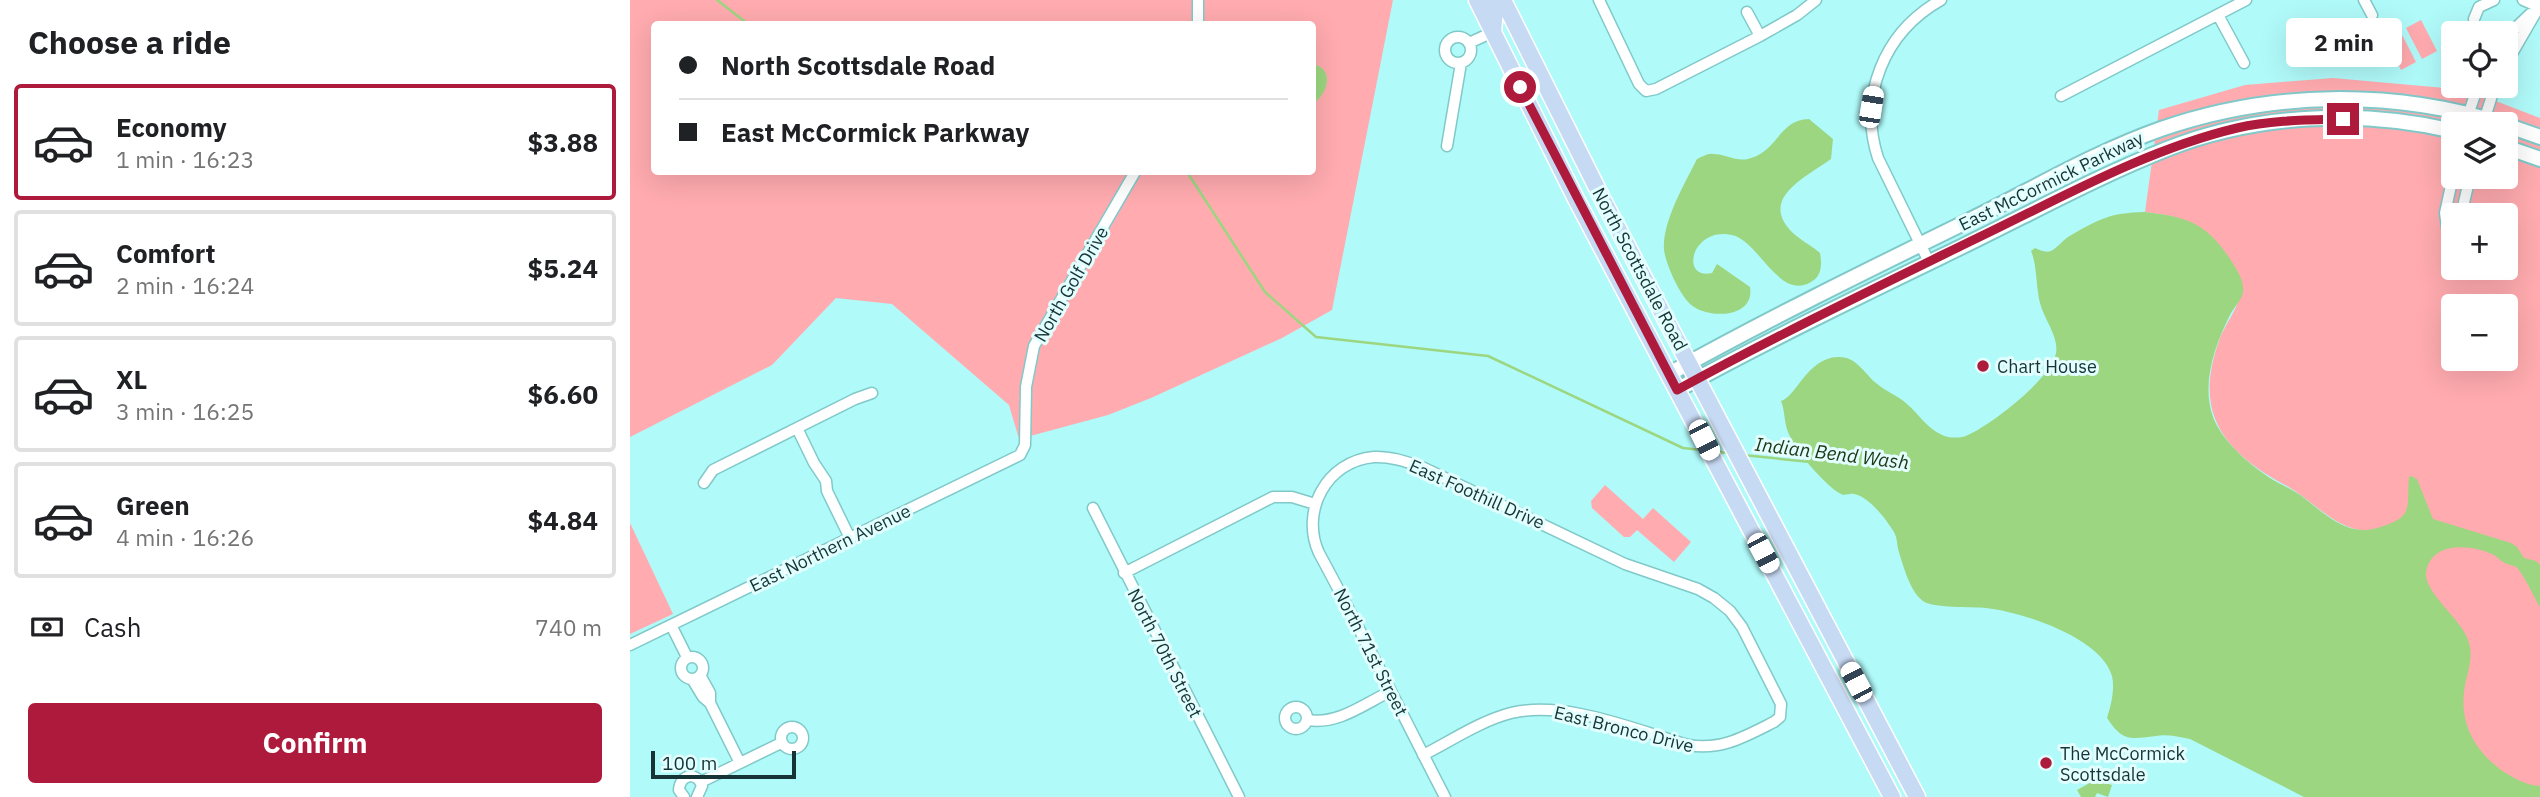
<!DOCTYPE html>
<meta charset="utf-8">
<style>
body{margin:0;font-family:"IBM Plex Sans",sans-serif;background:#f6f6f6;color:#202124;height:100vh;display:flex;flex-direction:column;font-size:26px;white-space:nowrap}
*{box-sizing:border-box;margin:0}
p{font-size:23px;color:#757577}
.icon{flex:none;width:38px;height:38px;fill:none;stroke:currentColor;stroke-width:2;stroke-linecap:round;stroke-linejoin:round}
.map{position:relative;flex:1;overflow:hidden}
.sheet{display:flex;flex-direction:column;background:#fff;width:630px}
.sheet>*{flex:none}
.banner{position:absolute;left:21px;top:21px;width:665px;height:154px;border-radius:7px;box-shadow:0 7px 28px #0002;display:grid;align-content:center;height:154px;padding:0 28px;background:#fff}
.tools{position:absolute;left:1811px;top:21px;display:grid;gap:14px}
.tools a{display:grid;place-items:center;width:77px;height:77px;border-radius:7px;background:#fff;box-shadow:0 7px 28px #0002;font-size:35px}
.scale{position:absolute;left:21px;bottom:18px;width:145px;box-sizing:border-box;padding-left:7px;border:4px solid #163435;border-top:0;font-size:19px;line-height:24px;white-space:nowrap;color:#163435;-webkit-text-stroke:5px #e3fefe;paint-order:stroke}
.end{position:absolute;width:32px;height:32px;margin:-16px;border:9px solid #ae1a3b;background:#fff;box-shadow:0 0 0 4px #fff}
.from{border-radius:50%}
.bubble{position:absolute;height:49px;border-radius:7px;background:#fff;box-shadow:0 7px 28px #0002;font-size:23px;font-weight:800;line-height:49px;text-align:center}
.car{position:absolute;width:21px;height:42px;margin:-21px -10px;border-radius:9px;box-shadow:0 0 5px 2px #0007;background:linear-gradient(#fff 24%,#345 0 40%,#fff 0 76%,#345 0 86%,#fff 0)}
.banner b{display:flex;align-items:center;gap:24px;height:66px;font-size:26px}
.banner b+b{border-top:2px solid #e0e0e0}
.banner i{width:18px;height:18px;background:#202124}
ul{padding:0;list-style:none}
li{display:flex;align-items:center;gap:21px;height:116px;margin:0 14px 10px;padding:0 14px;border:4px solid #e0e0e0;border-radius:7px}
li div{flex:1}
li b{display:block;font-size:26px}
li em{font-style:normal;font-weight:800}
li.selected{border-color:#ae1a3b}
li>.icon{width:63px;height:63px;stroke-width:1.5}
h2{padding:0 28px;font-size:32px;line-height:84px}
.pay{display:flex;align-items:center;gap:18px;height:77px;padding:0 28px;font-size:26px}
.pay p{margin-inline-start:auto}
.button{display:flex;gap:14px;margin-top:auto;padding:14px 28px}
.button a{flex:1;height:80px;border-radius:7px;background:#ae1a3b;color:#fff;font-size:28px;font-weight:800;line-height:80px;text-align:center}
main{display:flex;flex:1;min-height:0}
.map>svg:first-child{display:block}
.green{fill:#ffabaf;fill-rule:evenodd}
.water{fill:#9cd680}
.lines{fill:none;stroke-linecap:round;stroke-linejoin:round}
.stream{stroke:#9cd680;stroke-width:2.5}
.minor-casing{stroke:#81c9c9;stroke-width:13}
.secondary-casing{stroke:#81c9c9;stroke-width:18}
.primary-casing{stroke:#fff;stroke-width:19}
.minor{stroke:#fff;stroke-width:10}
.secondary{stroke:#fff;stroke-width:14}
.primary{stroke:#c7daf4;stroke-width:16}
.route{stroke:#ae1a3b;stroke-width:9}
.poi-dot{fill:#ae1a3b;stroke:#e3fefe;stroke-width:2.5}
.labels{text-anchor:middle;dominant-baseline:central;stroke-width:6;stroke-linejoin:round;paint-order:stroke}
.street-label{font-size:18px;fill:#163435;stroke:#e3fefe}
.poi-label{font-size:18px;fill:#163435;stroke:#e3fefe;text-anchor:start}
.water-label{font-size:19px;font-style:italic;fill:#1f3613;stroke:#e3fefe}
</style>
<main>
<section class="sheet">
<h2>Choose a ride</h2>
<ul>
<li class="selected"><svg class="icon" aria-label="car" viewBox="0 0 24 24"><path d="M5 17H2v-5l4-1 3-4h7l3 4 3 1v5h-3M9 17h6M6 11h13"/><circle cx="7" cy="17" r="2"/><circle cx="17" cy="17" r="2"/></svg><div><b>Economy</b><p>1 min · 16:23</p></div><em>$3.88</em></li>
<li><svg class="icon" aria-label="car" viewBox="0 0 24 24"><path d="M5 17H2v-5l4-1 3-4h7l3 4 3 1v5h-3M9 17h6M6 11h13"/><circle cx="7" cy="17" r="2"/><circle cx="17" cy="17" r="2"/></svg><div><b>Comfort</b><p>2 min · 16:24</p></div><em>$5.24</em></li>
<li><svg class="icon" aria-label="car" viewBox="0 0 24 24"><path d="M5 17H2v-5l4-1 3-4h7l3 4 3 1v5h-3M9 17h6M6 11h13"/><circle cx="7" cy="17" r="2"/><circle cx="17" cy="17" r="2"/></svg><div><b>XL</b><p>3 min · 16:25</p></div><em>$6.60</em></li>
<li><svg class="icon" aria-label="car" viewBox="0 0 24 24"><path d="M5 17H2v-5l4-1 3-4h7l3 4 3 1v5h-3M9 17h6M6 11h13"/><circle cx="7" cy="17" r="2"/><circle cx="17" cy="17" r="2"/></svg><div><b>Green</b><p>4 min · 16:26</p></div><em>$4.84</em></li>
</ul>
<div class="pay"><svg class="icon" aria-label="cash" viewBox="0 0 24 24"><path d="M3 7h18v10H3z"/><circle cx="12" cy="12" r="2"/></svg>Cash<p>740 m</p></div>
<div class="button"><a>Confirm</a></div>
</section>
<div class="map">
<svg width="1910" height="797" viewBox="0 0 1910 797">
<rect width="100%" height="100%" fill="#b1fafa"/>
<!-- green -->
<path class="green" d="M0 0H763L702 310 652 338 521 398 478 415 389 439 379 405 262 304 206 298 142 365 0 437ZM24 24H682V172H24Z
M1791 20 1807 51 1792 59 1776 28Z
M1770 31 1786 62 1771 70 1755 39Z
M1703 78 1837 90 1910 118V797H1854L1729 530C1700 524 1682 500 1657 486 1593 452 1563 413 1589 341 1593 328 1608 308 1609 298 1612 278 1609 274 1599 259 1577 224 1555 217 1515 212L1529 110 1615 85ZM1824 124H1876V177H1824ZM1824 215H1876V268H1824ZM1824 306H1876V359H1824Z
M975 485 1013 519 1023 508 1061 542 1044 562 1007 530 1000 537H994L962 508 961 501Z
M0 523 43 614 0 634Z"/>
<!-- water -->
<path class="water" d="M683 64C706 70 697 94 683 104Z
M1179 119 1203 139 1201 159C1178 176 1130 197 1160 230 1168 239 1181 245 1190 253 1192 264 1192 276 1181 282 1149 301 1129 241 1102 235 1062 226 1049 280 1082 273L1087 264 1120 287C1125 317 1082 319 1064 307 1051 299 1036 265 1034 250 1032 222 1055 183 1067 159 1072 157 1078 153 1083 154 1096 154 1108 163 1121 158 1149 149 1149 120 1179 119Z
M1515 212C1559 217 1578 224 1602 262 1608 272 1614 280 1613 292 1612 300 1604 307 1600 315 1585 345 1571 383 1583 417 1592 441 1619 464 1640 478 1651 485 1662 489 1673 497 1695 514 1717 537 1747 528 1786 517 1776 507 1779 477L1781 476 1787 479 1803 519 1881 543 1887 547 1894 558 1906 561 1910 565V607C1903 595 1897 581 1889 570 1885 564 1880 566 1875 563 1870 561 1867 556 1862 554 1841 544 1800 541 1796 573 1794 592 1831 619 1838 640 1845 658 1836 674 1834 692 1830 725 1846 751 1871 770 1882 777 1897 786 1910 786V797H1674L1560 739C1549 737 1537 734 1526 736 1500 739 1493 742 1477 718 1481 706 1485 689 1482 676 1471 637 1392 612 1356 608 1342 607 1302 608 1293 601 1280 592 1273 565 1268 549 1267 542 1267 536 1262 529 1255 518 1238 496 1224 494 1218 493 1215 497 1209 493 1192 482 1165 450 1158 432 1154 422 1155 411 1151 401 1167 396 1177 358 1208 357 1226 356 1234 373 1246 383 1255 391 1267 395 1277 404 1290 415 1299 432 1318 437 1325 438 1332 438 1338 435 1361 425 1422 378 1426 353 1429 337 1414 319 1410 303 1406 288 1407 264 1401 251L1405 248C1410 250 1415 253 1421 251 1427 248 1432 241 1438 237 1469 219 1479 213 1515 212Z
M1465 780 1482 785 1478 797 1467 793 1465 797H1451L1447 790Z"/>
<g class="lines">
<!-- stream -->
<path class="stream" d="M87 0 118 24
M557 172 635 292 686 337 858 356 1053 448 1072 450
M1086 452 1100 453
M1113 455 1180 462"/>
<defs>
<path id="minor" d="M568 0V24
M969 0 1009 84 1016 91 1026 89 1130 36 1167 15 1186 0
M1734 0 1742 15
M1893 0 1909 7
M1117 12 1130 36
M1588 15 1614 63
M1844 19 1849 7 1864 0
M815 50a13 13 0 1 1 26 0a13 13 0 1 1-26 0Z
M1876 37 1900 14
M839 43 863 32
M1876 64 1909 7 1910 0
M1431 96 1616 0
M1835 124 1848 86
M1853 124 1865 86
M817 146 831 63
M1831 215 1840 177
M1818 234 1815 213 1824 172
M1299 262 1248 158C1228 96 1254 32 1311 0
M167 428 184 463 196 481 197 491 220 538
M74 483 83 470 225 399 242 393
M463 508 609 797
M494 573 643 497H662L685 504
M41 625 57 657
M0 645 390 455 395 445 396 387 404 346 505 172
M51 668a11 11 0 1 1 22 0a11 11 0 1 1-22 0Z
M70 675 80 693V703
M62 679 73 697 80 703 110 763
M655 718a11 11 0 1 1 22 0a11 11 0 1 1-22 0Z
M678 720C708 725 734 704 761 691
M151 738a11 11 0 1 1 22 0a11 11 0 1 1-22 0Z
M793 755C821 741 850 721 881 713 936 700 1005 730 1058 745 1091 751 1116 736 1144 722L1150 717 1151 704 1112 627 1100 611 1084 598 1068 589 995 564 792 467C777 462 760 456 744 457 696 461 670 512 689 553 733 634 773 716 815 797
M71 782 151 743
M54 797 49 790C50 774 67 771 72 786L67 797"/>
<path id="secondary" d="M1876 125 1910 137
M1876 147 1910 159
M1039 374C1136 320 1236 271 1336 222 1400 191 1463 153 1531 129 1641 91 1762 89 1873 124
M1047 390C1140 339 1236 293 1331 247 1399 214 1466 177 1537 149 1625 114 1732 109 1824 131"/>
<path id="primary" d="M847 0 946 199 1262 797
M861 0 865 10 863 32
M873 0 974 202 1287 797"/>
</defs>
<!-- minor casing -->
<use href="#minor" class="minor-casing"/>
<!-- secondary casing -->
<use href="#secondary" class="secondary-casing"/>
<!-- primary casing -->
<use href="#primary" class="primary-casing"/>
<!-- minor -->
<use href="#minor" class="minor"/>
<!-- secondary -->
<use href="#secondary" class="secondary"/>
<!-- primary -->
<use href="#primary" class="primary"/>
</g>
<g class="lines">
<!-- route -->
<path class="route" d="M890 87 1047 390C1142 338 1239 291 1335 244 1424 202 1511 151 1607 128 1641 120 1678 120 1713 119"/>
</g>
<!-- markers -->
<g class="poi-dot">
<circle cx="1353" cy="366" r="7"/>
<circle cx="1416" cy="763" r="7"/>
</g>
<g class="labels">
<!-- street labels -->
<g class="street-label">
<text transform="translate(1421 181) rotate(-26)">East McCormick Parkway</text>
<text transform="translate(1010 269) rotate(62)">North Scottsdale Road</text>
<text transform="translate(441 284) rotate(-60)">North Golf Drive</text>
<text transform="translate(847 494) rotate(24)">East Foothill Drive</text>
<text transform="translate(200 548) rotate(-26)">East Northern Avenue</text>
<text transform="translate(741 652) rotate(63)">North 71st Street</text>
<text transform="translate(535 653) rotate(63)">North 70th Street</text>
<text transform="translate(994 729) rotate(14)">East Bronco Drive</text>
</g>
<!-- poi labels -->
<g class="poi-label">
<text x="1367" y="366">Chart House</text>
<text x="1430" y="753">The McCormick<tspan x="1430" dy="21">Scottsdale</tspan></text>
</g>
<!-- water labels -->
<g class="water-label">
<text transform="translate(1202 453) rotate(7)">Indian Bend Wash</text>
</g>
</g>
</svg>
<div class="tools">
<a><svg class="icon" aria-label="locate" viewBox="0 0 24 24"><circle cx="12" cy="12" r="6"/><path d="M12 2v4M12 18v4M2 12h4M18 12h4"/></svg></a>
<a><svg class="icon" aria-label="layers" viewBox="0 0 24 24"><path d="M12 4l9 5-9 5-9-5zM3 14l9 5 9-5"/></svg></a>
<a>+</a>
<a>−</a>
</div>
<div class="scale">100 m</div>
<i class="end from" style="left:890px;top:87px"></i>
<i class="end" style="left:1713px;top:119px"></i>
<div class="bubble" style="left:1656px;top:18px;width:116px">2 min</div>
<i class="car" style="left:1241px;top:107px;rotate:9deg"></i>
<i class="car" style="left:1074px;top:440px;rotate:153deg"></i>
<i class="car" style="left:1133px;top:553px;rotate:152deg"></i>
<i class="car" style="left:1226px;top:682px;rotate:332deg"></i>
<div class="banner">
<b><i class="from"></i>North Scottsdale Road</b>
<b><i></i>East McCormick Parkway</b>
</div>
</div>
</main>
